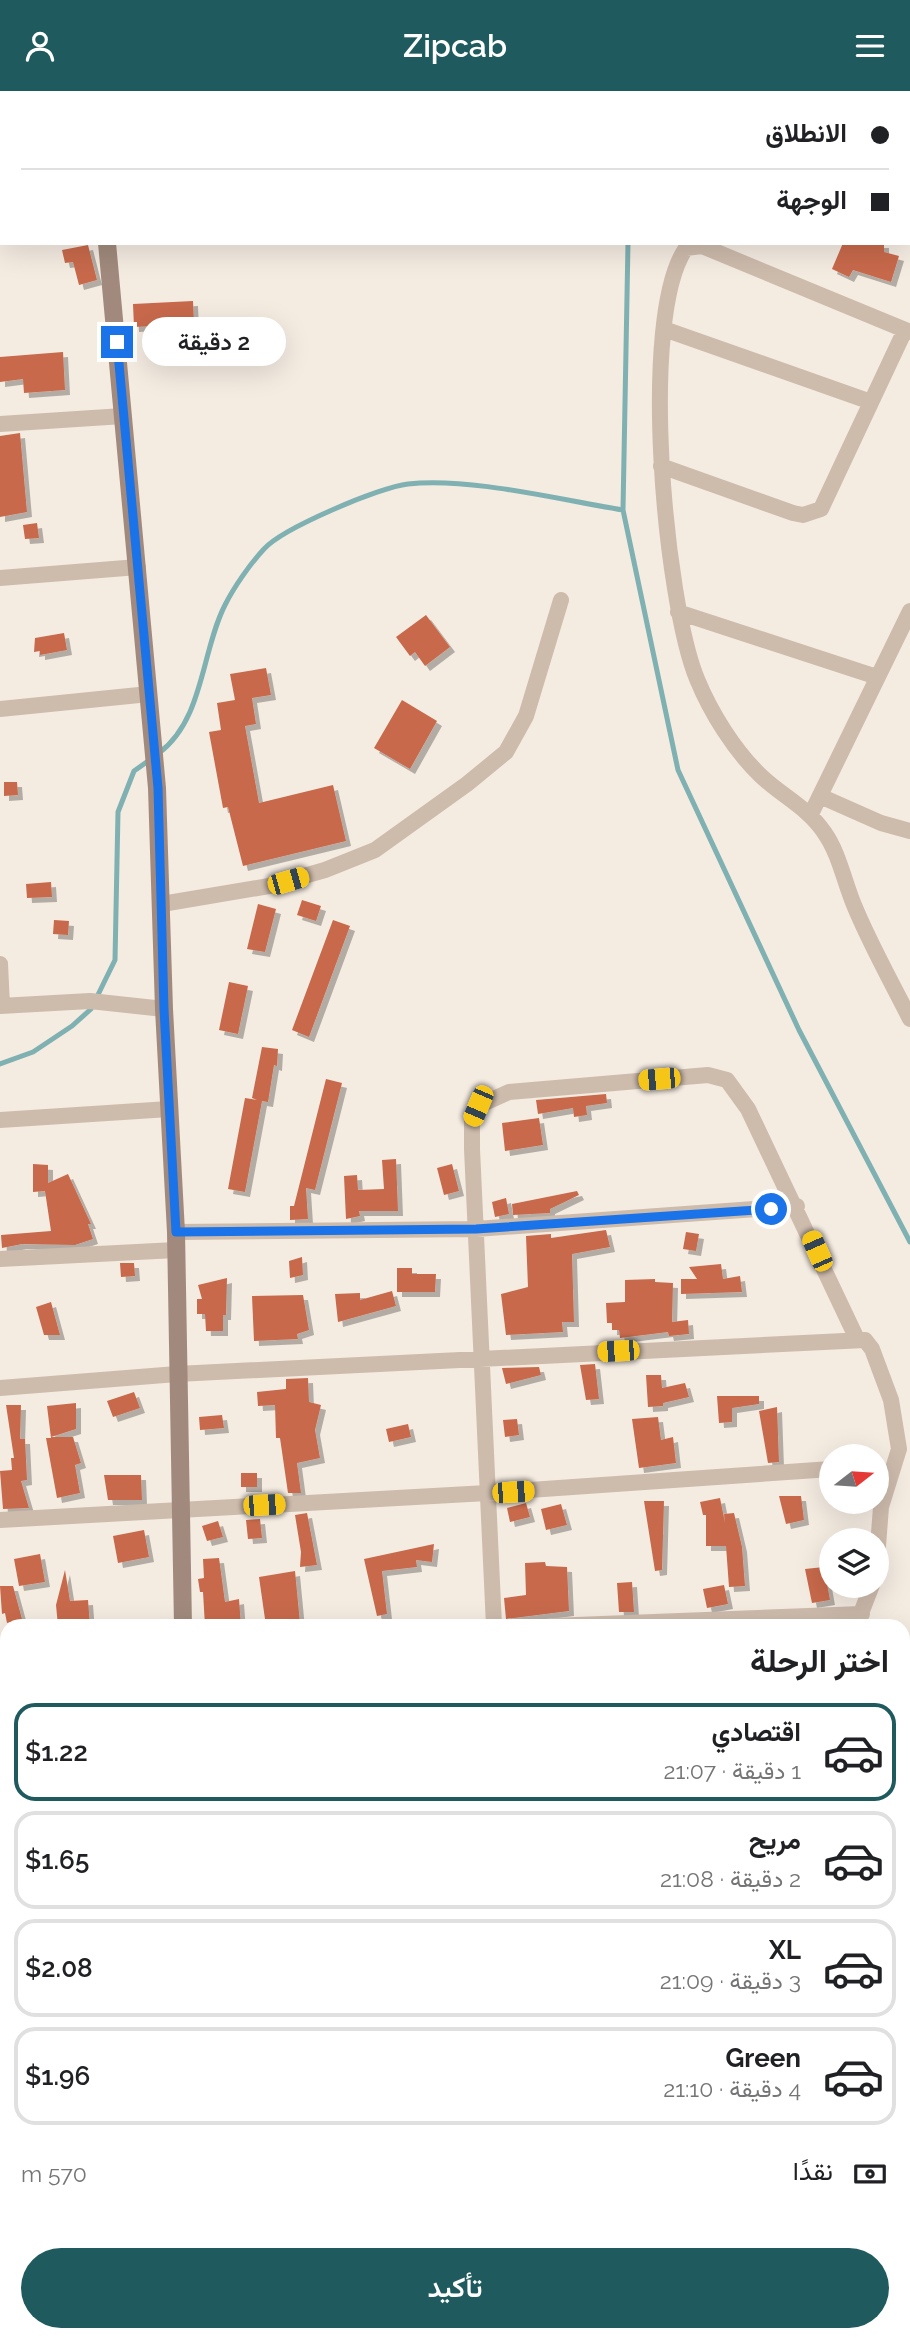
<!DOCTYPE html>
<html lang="ar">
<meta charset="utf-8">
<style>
body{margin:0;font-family:Raleway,Vazirmatn,sans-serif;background:#f2f2f2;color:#202124;direction:rtl;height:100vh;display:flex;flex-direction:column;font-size:26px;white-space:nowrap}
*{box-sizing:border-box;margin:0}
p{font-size:23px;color:#757577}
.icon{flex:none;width:38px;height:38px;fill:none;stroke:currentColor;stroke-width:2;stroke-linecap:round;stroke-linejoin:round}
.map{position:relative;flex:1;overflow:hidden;direction:ltr}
.panel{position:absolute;left:0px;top:1528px;width:910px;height:723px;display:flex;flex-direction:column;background:#fff;border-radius:21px 21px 0 0;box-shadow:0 7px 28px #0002;direction:rtl}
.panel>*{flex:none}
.top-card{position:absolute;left:0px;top:0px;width:910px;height:154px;box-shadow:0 7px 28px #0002;direction:rtl;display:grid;align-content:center;height:154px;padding:0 21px;background:#fff}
.needle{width:46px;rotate:73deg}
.tools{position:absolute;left:819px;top:1353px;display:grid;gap:14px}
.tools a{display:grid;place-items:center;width:70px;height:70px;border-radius:50%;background:#fff;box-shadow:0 7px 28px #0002;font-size:35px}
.end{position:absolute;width:32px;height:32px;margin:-16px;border:9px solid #1a73e8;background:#fff;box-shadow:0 0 0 4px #fff}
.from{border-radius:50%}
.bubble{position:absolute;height:49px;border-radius:24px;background:#fff;box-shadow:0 7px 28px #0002;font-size:23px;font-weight:600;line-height:49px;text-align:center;direction:rtl}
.car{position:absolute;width:21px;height:42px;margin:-21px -10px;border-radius:9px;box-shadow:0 0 5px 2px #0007;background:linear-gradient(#f5c518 24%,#345 0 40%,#f5c518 0 76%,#345 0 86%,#f5c518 0)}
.top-card b{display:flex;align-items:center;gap:24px;height:66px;font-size:26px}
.top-card b+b{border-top:2px solid #e0e0e0}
.top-card i{width:18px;height:18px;background:#202124}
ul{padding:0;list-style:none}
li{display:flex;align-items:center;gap:21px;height:98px;margin:0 14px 10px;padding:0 7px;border:4px solid #e0e0e0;border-radius:21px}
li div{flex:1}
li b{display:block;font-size:26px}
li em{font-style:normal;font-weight:600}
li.selected{border-color:#1f5a5e}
li>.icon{width:63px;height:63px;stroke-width:1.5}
h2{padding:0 21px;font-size:32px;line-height:84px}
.pay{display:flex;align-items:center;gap:18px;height:77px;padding:0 21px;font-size:26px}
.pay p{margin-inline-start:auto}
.primary-button{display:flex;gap:14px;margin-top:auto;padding:14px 21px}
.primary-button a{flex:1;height:80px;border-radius:42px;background:#1f5a5e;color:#fff;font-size:28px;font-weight:600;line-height:80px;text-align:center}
header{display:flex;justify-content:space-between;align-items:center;height:91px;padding:0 21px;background:#1f5a5e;color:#fff;font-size:32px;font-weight:600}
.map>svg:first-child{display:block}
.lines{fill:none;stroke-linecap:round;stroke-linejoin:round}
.stream{stroke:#7fb0b2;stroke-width:5}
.building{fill:#c8694b;filter:url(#shadow)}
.street{stroke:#cdbbac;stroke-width:16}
.secondary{stroke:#a18a7d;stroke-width:18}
.route{stroke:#1a73e8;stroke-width:9}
</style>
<header><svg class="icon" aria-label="menu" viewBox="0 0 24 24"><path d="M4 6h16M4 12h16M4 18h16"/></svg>Zipcab<svg class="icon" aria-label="person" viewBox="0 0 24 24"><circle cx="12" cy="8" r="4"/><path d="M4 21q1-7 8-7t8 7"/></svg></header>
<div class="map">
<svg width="910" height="2250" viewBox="0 0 910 2250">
<defs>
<filter id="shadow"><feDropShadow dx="5" dy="5" stdDeviation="0" flood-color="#0004"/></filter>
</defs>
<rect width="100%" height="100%" fill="#f4ebe1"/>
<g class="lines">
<!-- stream -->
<path class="stream" d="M633 0V2
M628 152 623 419 678 679 799 939 910 1151
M159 662C204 628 201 561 225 514 234 496 250 473 264 458 283 437 380 396 408 393 470 386 560 409 623 419
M0 973 33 961 72 935 91 918 115 869 118 721 134 680 151 668"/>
</g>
<!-- building -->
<path class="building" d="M843 152H884V161L899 165 891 191 853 179 849 186 832 178Z
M88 154 97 189 79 194 73 171 65 172 62 159Z
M193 210 194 233 134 236 133 213Z
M63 261 65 299 24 302 23 288 0 291V266Z
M20 342 27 421 0 426V345Z
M37 432 39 447 25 448 23 434Z
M426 524 450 556 425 575 415 561 410 565 396 546Z
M64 542 67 559 40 564V560L34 561 35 547Z
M266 577 271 604 252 607 256 633 245 635 259 712 333 694 346 750 243 775 228 716 223 717 209 641 221 639 217 612 235 609 230 583Z
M402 609 437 630 410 678 374 657Z
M4 691H17L18 704 4 705Z
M51 791 52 806 27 807 26 793Z
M302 809 321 815 316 830 297 824Z
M258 813 276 818 265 861 247 858Z
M54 829 69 830 68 844 53 843Z
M333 829 350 835 309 946 292 939Z
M229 891 248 895 238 943 219 939Z
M262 956 278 958 277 975 274 974 268 1011 262 1010 245 1101 228 1098 245 1007 257 1009 252 1007Z
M326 988 342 992 315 1099 306 1097 308 1128 290 1129V1115H294Z
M606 1003 607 1012 586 1015 587 1024 574 1026 573 1017 538 1023 536 1009Z
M539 1027 543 1054 505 1060 502 1032Z
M396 1068 398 1120H359L360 1125 346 1128 344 1085 357 1084 358 1099 384 1098 382 1069Z
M33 1073 48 1074V1092L68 1083 91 1133H88L93 1148 75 1154 22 1153 2 1157 1 1144 51 1140 45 1100 33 1101Z
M452 1073 459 1100 444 1104 437 1077Z
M577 1100 579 1104 550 1118V1122L513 1124 512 1113Z
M506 1107 509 1123 495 1126 492 1111Z
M606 1139 610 1156 572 1163 574 1231H562L563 1241 506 1244 501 1203 528 1196 526 1145 551 1143V1147Z
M686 1141 699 1143 696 1160 683 1158Z
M302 1166 303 1184 290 1187 289 1170Z
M120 1172H134L135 1185 121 1186Z
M721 1173 723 1188 740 1185 742 1201 681 1203V1188H697L689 1176Z
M397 1177H412V1183H436L435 1201H397Z
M227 1187 226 1224H223V1240H206L205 1223H197V1208H202L198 1194Z
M655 1188V1191L673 1192 672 1231 688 1229 689 1243 669 1245 668 1241 620 1247 619 1239H612V1232H607L606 1212 625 1211V1189Z
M392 1200 396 1215 338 1231 335 1203 360 1202V1209Z
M303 1204 309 1239 297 1243 298 1248 254 1250 252 1205Z
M51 1211 60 1244H44L36 1216Z
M595 1273 599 1308 586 1309 580 1274Z
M539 1276 541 1284 506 1293 502 1277Z
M646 1284H661L662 1297 685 1292 689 1306 663 1312V1315L648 1316Z
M308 1287 309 1311 321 1314 315 1339 320 1367 297 1372 301 1402H288L280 1347H276L275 1314 258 1315 257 1301 286 1298V1288Z
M134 1301 140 1317 113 1326 107 1310Z
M717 1305H759V1313L732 1317V1331L719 1332Z
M76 1312V1338L51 1346H73L81 1372 75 1374 80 1402 57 1407 46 1347H51L47 1315Z
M6 1314H21L20 1348H25L27 1389 21 1390 29 1417 3 1418 0 1380 12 1379 11 1367H14Z
M777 1316 779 1371 768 1372 759 1320Z
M222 1324 224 1337 200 1339 199 1326Z
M658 1326 661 1349 673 1346 676 1372 639 1377 632 1328Z
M517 1328 519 1344 505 1346 503 1329Z
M408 1333 411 1346 389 1351 386 1338Z
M241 1382H257V1396H241Z
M104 1384H141L142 1409H108Z
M779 1405H801L804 1429 786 1433Z
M720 1407 725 1432 724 1423 734 1422 742 1456 745 1495 729 1496 726 1455H706V1424H703L700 1411Z
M644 1410H664L662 1479 655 1480Z
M526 1412 530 1426 510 1431 507 1417Z
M561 1413 567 1434 546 1439 541 1418Z
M307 1422 317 1474 300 1476 301 1461 295 1424Z
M260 1428 262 1447 248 1448 246 1429Z
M218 1430 223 1446 207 1450 202 1435Z
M144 1439 149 1466 118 1472 113 1445Z
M434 1453 432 1471 416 1469 417 1476 382 1480 387 1523 377 1525 364 1468Z
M40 1463 45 1491 19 1495 14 1468Z
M219 1467 225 1511 239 1508 241 1535H205L203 1501H200L198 1488 204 1487 203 1468Z
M545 1471 546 1475 567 1476 569 1520 506 1528 504 1507 526 1504 525 1472Z
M824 1476 830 1509 812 1512 805 1478Z
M65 1479 70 1510 88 1509 90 1535H58L56 1514Z
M295 1480 300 1532 266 1535 259 1486Z
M632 1491 634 1521H619L617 1492Z
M724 1494 728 1513 707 1517 703 1498Z
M0 1495H13L22 1528 7 1532 5 1522 2 1523Z"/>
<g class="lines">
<!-- street -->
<path class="street" d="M664 238 871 311
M910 241 702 155 686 157C638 226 665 510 697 588 711 622 734 659 761 685 782 705 807 716 824 741 839 762 844 790 854 814 870 853 891 890 910 928
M0 333 123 325
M661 375 793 422 803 424 821 418 905 239
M0 487 138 476
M678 521 877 586
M0 618 149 603
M820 705 881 732 910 740
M811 723 910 520
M162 813 269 795 325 779 375 759 467 693 506 661 526 625 561 509
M0 873 2 915
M0 915 90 910 164 918
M0 1029 169 1018
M176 1141 476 1138 797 1115
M0 1168 176 1159
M0 1297 177 1283 865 1249 872 1258 891 1309 899 1358 881 1416 877 1468
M0 1429 487 1402 831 1378
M494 1535 472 1058V1030L478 1015 509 1001 708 984 727 989 748 1018 857 1248
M550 1535 862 1523
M856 1535 872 1494
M0 1566H7
M0 1707 7 1706
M0 1831H7
M0 1967H7
M0 2108 7 2107
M903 2236 910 2238
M0 2239H7
M521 2244V2250"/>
<!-- secondary -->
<path class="secondary" d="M94 0V2
M107 152 157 697 164 918 176 1141 183 1535
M216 2244V2250"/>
</g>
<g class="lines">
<!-- route -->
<path class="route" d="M117 251 158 697 164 918 176 1141 476 1138 771 1118"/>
</g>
</svg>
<div class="tools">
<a><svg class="needle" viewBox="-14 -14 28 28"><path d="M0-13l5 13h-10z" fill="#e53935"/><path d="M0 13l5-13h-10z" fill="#757577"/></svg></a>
<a><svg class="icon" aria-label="layers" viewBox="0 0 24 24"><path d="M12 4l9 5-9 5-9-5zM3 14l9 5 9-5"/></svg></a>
</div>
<i class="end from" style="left:771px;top:1118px"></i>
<i class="end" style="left:117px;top:251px"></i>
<div class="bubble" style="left:142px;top:226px;width:144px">2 دقيقة</div>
<i class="car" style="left:288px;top:790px;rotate:74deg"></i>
<i class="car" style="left:659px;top:988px;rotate:265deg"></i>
<i class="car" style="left:478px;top:1015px;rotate:203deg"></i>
<i class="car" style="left:817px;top:1160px;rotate:336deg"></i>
<i class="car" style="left:618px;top:1260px;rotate:267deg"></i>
<i class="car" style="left:513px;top:1401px;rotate:86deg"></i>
<i class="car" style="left:264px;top:1414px;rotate:87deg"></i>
<div class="top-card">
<b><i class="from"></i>الانطلاق</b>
<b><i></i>الوجهة</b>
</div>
<section class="panel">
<h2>اختر الرحلة</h2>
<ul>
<li class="selected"><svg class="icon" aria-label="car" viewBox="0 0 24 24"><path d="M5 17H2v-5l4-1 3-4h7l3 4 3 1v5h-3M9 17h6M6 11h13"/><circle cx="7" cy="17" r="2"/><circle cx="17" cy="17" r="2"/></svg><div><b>اقتصادي</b><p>1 دقيقة · 21:07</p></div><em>$1.22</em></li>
<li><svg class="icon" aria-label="car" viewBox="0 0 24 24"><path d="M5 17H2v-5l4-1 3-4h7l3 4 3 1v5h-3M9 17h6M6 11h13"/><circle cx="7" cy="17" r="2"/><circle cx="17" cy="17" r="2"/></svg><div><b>مريح</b><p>2 دقيقة · 21:08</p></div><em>$1.65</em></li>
<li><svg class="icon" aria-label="car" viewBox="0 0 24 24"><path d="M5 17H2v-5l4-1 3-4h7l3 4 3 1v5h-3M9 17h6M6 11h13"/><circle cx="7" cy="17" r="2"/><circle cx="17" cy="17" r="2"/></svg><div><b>XL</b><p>3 دقيقة · 21:09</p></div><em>$2.08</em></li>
<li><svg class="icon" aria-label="car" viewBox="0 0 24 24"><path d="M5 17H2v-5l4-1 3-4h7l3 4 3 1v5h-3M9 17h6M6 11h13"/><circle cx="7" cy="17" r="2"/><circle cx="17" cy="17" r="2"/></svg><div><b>Green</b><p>4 دقيقة · 21:10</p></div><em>$1.96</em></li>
</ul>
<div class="pay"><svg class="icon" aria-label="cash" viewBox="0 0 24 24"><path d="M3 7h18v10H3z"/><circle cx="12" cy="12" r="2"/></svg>نقدًا<p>570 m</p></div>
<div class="primary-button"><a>تأكيد</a></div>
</section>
</div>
